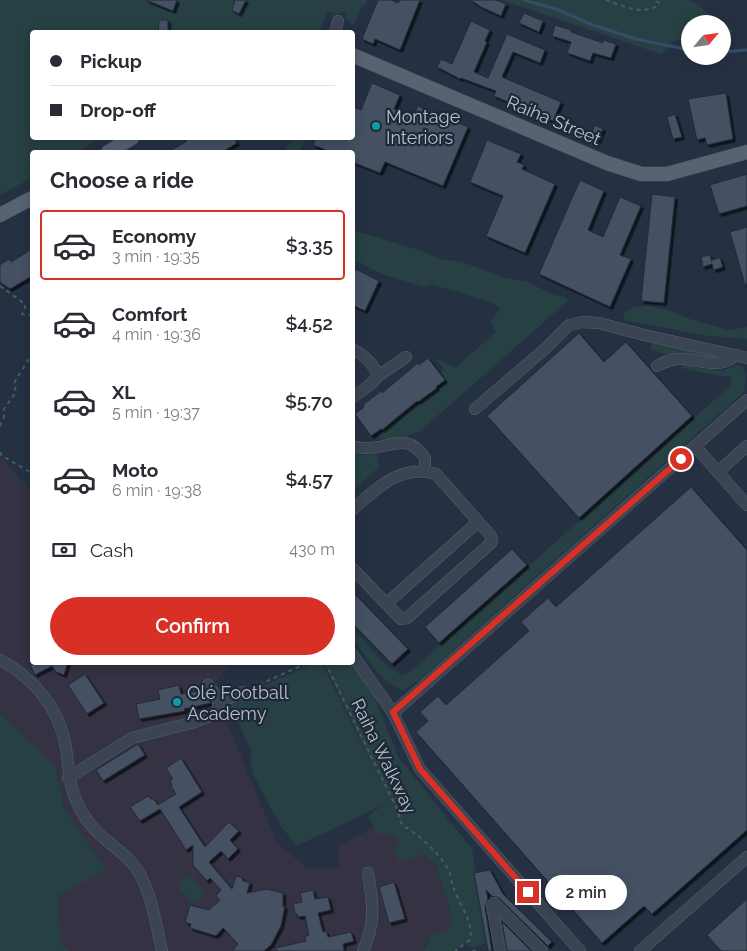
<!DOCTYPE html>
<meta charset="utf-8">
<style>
body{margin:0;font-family:Raleway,sans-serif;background:#f7f7f7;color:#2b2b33;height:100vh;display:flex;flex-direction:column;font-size:19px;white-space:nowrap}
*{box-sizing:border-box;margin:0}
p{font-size:16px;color:#7c7c81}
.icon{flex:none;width:28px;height:28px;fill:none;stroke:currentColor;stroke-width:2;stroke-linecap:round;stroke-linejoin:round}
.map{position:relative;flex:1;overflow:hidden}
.sheet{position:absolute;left:30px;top:150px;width:325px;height:515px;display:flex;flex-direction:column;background:#fff;border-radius:5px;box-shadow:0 2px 12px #0003}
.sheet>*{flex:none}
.hud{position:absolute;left:30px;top:30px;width:325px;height:110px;border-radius:5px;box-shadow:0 2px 12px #0003;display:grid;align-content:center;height:110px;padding:0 20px;background:#fff}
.needle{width:32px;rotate:61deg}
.fabs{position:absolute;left:681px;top:15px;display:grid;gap:10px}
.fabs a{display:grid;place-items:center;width:50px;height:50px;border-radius:50%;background:#fff;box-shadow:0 2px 12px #0003;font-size:25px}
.end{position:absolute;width:22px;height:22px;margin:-11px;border:6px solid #d93025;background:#fff;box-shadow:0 0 0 2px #fff}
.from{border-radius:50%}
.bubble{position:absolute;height:35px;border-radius:18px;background:#fff;box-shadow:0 2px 12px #0003;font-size:16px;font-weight:600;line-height:35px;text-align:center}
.hud b{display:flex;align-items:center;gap:18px;height:48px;font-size:19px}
.hud b+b{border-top:1px solid #e1e1e2}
.hud i{width:12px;height:12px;background:#2b2b33}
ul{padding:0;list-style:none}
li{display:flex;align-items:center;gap:15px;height:70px;margin:0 10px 8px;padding:0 10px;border:2px solid transparent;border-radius:5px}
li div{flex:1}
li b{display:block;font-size:19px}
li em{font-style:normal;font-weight:600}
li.current{border-color:#d93025}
li>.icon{width:45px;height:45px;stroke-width:1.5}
h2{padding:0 20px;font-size:22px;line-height:60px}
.pay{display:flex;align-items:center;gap:12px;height:55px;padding:0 20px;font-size:19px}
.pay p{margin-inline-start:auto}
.primary-button{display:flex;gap:10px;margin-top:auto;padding:10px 20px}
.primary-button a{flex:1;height:58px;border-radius:30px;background:#d93025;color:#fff;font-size:20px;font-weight:600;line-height:58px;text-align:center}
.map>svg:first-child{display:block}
.medical{fill:#343243}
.green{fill:#274043}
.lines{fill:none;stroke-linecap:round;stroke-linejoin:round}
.stream{stroke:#384c6a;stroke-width:3}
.building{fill:#445164;stroke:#202a39;filter:url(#shadow)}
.minor-casing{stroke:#58616f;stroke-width:12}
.major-casing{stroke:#434c5b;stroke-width:15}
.path{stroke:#465d60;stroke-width:2;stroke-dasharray:4 4;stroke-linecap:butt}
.minor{stroke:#3a4452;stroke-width:11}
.major{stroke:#586372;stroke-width:14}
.route{stroke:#d93025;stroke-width:6}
.culture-dot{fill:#0f9aa8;stroke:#1e2837;stroke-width:2}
.labels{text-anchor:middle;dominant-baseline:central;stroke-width:4.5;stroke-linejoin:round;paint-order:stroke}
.poi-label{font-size:18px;fill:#b7bfcc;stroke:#1e2837;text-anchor:start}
.street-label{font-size:18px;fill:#b7bfcc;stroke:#1e2837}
</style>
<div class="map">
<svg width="747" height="951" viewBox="0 0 747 951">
<defs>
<filter id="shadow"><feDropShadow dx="2.5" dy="2.5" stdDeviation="0" flood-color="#0009"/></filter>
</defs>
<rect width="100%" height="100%" fill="#253142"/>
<!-- medical -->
<path class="medical" d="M0 452 1 456 26 486 32 491V662L230 663 214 684 225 718 277 843 307 868 339 867 338 846 374 827 378 834 393 835 400 841 436 864 453 922 447 930 432 934 422 951H70L61 945 58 896 106 870 64 807 55 766 4 715 0 716Z"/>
<!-- green -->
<path class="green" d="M0 0H367L365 5 362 6 354 24 350 23V20L344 18 348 14 341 11 338 15 328 11 319 32H32V138H101L76 152H32V178L0 195Z
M501 0H690L734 31 728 38H723L722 24H690V40H675L661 54Z
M294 138H308L303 143 300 152H283Z
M353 230 425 252 441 259 462 262 507 278 528 282 551 294 564 297 569 300 418 433 410 434 407 437 381 441 379 435 382 430 447 383 442 374 443 367 436 361 438 359 455 368 496 332 491 322 500 308 495 304 459 292 432 285 424 287 382 274 353 260Z
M650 306 675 312 683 317 729 330 747 327V339L708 336 623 320 625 312 635 307Z
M652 342 717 356 716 359 670 355 650 350Z
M682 365 721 371 737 365 742 366 746 375 744 392 419 681 404 690C380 683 368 659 354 640V637L358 634C363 638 367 644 371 649 380 660 390 669 402 675L410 672 730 386 731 377 710 374 681 368Z
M353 453 359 455 377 454 379 467 353 490Z
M352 662 374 697 399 758 472 849 486 943 472 948 465 943 454 951H423L432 934 447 930 453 922 436 864 423 855 399 861 394 852 400 841 393 835 378 834 368 817 374 811 389 802 297 846 280 825 255 778 251 765V749L230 706 231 701 314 663H322L382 786 324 663Z
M3 715 55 766 64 807 106 870 58 896 61 945 70 951H0V716Z
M187 876 189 878 191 876 205 891 203 893 204 895 195 904 192 903 179 888 178 885Z"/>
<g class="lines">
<!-- stream -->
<path class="stream" d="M524 0 556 9 593 25 636 39 690 50
M722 52 747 50"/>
</g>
<!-- building -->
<path class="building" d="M146 0H177L173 11Z
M235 0H246L239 14 232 10Z
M378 0H391L398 3 400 0H420L400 50 375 39 373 44 362 39Z
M471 0H496L506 4 501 16 481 7Z
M524 13 543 21 539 32 519 23Z
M159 20H168V32H158Z
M471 21 490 30 485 41 487 42 474 72 488 78 507 34 545 50 540 63 513 52 502 77 561 102 553 121 494 96 496 91 461 78 460 79 437 67 441 59 452 64Z
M555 25 571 30V32L603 43V40L616 44 611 58 593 53 590 61 567 53 571 42 552 36Z
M372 83 400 95 394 109 413 117 418 106 468 127 443 186 385 162 380 173 352 162V152H331L313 145 316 138H352V106L361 110Z
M726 93 733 139 707 145 705 138 697 140 688 99Z
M675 114 682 137 673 139 667 117Z
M595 125 603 129 598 141 590 137Z
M185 138H234L237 143 222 152H168L187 141Z
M487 140 521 154 517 162 524 165 522 169 555 184 525 253 486 236 503 196 470 182Z
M747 174V206L719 214 710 185Z
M580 180 604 191 588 230 603 237 620 197 641 206 620 255 631 259 610 307 539 274Z
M652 194 675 197 664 303 641 301Z
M747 227V284L745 285 730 232Z
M32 249V276L10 289 0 282V265L9 259 11 262Z
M710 255 712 262 711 260 720 258 723 267 714 270 712 264 703 267 701 257Z
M356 269 379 281 365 311 352 305V276Z
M579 333 604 362 626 342 692 416 579 518 487 416Z
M428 358 445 380 436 387 437 388 418 402 417 401 382 430 381 429 371 436 355 414 364 407 363 405 381 391 382 393 418 363 419 365Z
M691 487 747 550V830L652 914 644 906 602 943 416 732 428 721 420 712 438 696 446 705 529 631 521 622 548 598 556 607Z
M512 549 527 565 439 643 425 627Z
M352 591 408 649 392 664 352 623Z
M36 662H68L64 675 56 672 52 666 35 675 30 665Z
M85 674 104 703 87 714 68 685Z
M179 685 181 694 202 690 211 703 184 709 185 711 139 719 136 704 160 699 158 690Z
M138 744 145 755 103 781 96 770Z
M181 758 202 792 179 807 205 847 229 822 239 831 230 840 238 849 228 859 221 851 209 862 232 889 236 876 243 878 242 880 250 883 247 893 267 889 283 893V907L285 906 281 926 271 945 264 951H232L238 944 223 928 216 936 190 928 191 924 185 922 190 905 209 910 220 900 216 896 221 890 210 878 207 881 193 865V845L186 850 160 809 140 821 130 807 148 796 151 799 153 798 158 805 176 794 171 786 172 785 170 781 173 779 166 768Z
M490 870 503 894 552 942 548 946 499 898 492 896 486 890 488 899 485 907 492 951H488L474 873Z
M394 882 405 919 389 923 379 887Z
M313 890 315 899 328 897 331 910 318 913 323 932 326 931 328 937 351 932 354 941 343 944 344 951H277L276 948 306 941 305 936 309 935 305 916 298 917 297 914H295L293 904 302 902 300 893Z
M747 899V951H721L707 935Z
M502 922 531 951H507Z"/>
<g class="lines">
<defs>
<path id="minor" d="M335 32 338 21
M352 349C363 354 375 365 378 376L372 383 352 398
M657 366C665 362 671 359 679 359 700 358 719 371 736 355
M378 376 406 357
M475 409 546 348 569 325 583 322 599 323 644 335 747 358
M352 446C356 447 360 448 364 448 390 450 406 430 425 458V471
M695 446 747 505
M718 472 747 446
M352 510C376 489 401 463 436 474L491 536 492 540 491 543 407 618 401 619 352 568
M386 604 478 522
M352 654 393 713 420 769 580 951
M0 660C34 678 60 709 66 748 70 775 68 788 83 814 95 835 115 845 131 862 150 881 156 925 162 951
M218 703 243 692
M393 713 747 400
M68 778 132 738 191 723 216 714C221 701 217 695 208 685
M363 951C376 922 373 903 368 873
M500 951 492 906 494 903 542 951
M640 951 747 857"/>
<path id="major" d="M352 55 607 163 641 174H667L747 152
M108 152 132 138
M0 215 32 198"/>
</defs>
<!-- minor casing -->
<use href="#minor" class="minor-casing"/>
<!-- major casing -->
<use href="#major" class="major-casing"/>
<!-- path -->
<path class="path" d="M606 0C622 6 642 15 657 6L659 3 655 0
M61 138H63
M0 286 25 304V308L22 314 32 315
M0 426 4 417V409L16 392 14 383 32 354
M0 452 2 456 32 473
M325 662 397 809 402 825C419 835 436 850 447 867 451 873 451 882 454 889 460 906 474 922 470 940L455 951
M252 688 309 662
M472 951H478"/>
<!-- minor -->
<use href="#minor" class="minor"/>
<!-- major -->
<use href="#major" class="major"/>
</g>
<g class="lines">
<!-- route -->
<path class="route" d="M528 892 420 769 393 712 681 459"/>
</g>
<!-- markers -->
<g class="culture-dot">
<circle cx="376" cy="126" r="5"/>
<circle cx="177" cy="702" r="5"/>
</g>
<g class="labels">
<!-- poi labels -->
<g class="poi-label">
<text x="386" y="116">Montage<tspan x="386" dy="21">Interiors</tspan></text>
<text x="187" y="692">Olé Football<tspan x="187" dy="21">Academy</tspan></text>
</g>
<!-- street labels -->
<g class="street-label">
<text transform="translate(554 120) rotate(23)">Raiha Street</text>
<text transform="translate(384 756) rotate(64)">Raiha Walkway</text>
</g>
</g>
</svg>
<div class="fabs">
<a><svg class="needle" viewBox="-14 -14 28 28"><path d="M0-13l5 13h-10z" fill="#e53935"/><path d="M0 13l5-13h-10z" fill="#7c7c81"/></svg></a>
</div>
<i class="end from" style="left:681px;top:459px"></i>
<i class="end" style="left:528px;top:892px"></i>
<div class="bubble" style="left:545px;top:875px;width:82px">2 min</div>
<div class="hud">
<b><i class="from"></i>Pickup</b>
<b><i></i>Drop-off</b>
</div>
<section class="sheet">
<h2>Choose a ride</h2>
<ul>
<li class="current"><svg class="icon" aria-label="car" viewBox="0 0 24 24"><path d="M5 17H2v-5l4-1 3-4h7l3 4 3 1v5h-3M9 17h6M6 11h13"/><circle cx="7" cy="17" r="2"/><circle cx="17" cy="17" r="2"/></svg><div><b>Economy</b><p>3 min · 19:35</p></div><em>$3.35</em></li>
<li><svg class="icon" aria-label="car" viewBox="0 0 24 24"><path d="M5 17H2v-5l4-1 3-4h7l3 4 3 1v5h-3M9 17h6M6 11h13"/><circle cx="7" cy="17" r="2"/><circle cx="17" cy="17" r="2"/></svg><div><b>Comfort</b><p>4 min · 19:36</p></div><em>$4.52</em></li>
<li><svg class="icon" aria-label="car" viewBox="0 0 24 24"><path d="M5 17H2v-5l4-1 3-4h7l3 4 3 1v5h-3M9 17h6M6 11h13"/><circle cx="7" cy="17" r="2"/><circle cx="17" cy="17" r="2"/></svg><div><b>XL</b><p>5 min · 19:37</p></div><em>$5.70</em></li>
<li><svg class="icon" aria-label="car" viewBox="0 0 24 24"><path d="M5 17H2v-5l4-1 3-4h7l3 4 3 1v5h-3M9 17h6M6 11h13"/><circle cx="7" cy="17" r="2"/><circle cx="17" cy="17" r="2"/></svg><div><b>Moto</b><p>6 min · 19:38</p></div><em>$4.57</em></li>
</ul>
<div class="pay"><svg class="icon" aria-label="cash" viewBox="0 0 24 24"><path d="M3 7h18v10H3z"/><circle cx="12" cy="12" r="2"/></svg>Cash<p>430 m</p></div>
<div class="primary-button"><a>Confirm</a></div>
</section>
</div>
